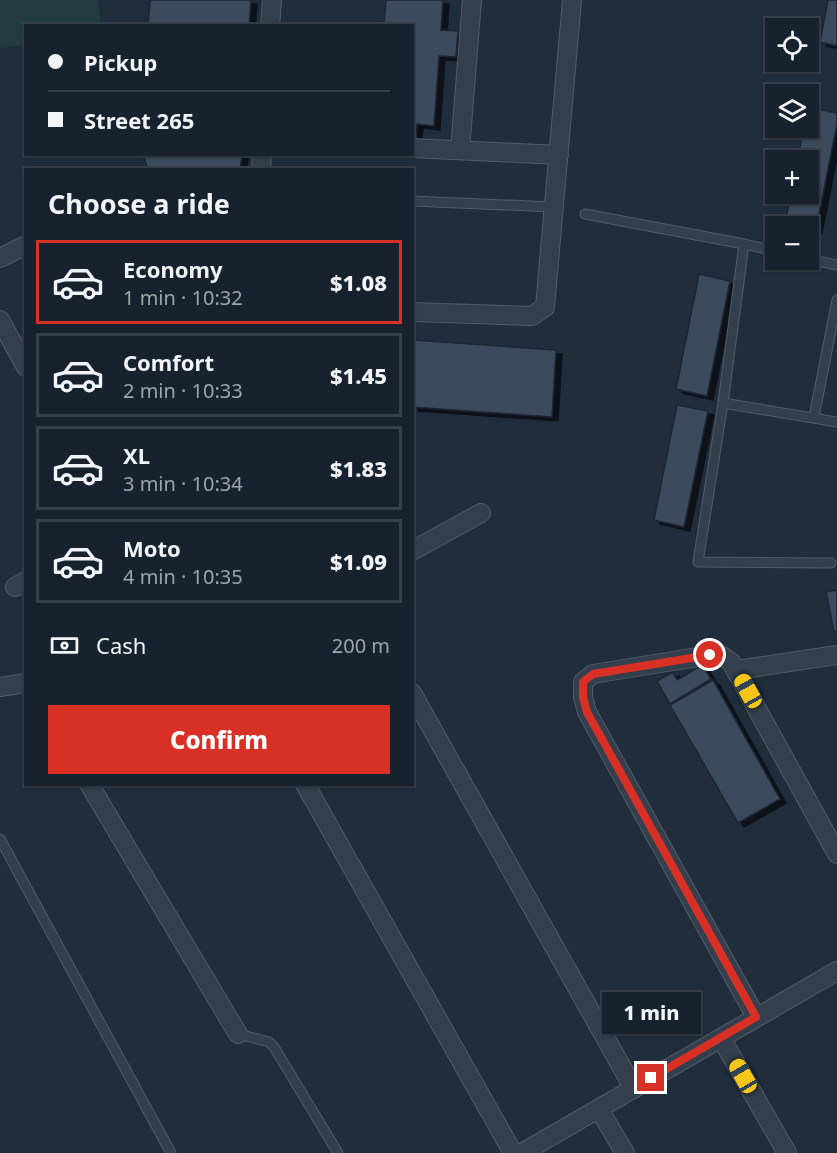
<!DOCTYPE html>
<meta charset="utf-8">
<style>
body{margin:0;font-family:"Noto Sans",sans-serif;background:#252f3a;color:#f1f3f6;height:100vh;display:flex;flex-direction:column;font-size:22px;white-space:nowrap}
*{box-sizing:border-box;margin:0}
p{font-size:20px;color:#9fa4aa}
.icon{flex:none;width:33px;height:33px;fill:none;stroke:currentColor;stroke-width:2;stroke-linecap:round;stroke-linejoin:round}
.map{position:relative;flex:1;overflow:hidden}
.drawer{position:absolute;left:24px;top:168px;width:390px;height:618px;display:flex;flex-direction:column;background:#18222e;border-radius:0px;box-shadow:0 2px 4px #0004,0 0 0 2px #363f4a}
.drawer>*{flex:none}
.hud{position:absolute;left:24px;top:24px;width:390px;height:132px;border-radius:0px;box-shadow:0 2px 4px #0004,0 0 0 2px #363f4a;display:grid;align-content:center;height:132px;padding:0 24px;background:#18222e}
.fabs{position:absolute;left:765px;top:18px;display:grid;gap:12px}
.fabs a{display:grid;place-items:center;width:54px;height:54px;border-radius:0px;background:#18222e;box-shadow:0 2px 4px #0004,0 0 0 2px #363f4a;font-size:30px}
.end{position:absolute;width:27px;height:27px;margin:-14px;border:8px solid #d93025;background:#fff;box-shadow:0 0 0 3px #fff}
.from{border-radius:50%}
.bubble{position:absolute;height:42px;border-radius:0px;background:#18222e;box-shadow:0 2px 4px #0004,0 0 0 2px #363f4a;font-size:20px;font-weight:800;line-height:42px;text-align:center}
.car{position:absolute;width:18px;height:36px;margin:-18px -9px;border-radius:8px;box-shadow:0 0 4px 2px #0007;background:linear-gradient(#f5c518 24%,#345 0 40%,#f5c518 0 76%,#345 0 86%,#f5c518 0)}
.hud b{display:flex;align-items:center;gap:21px;height:57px;font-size:22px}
.hud b+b{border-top:2px solid #363f4a}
.hud i{width:15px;height:15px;background:#f1f3f6}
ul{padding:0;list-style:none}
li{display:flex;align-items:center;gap:18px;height:84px;margin:0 12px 9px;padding:0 12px;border:3px solid #363f4a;border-radius:0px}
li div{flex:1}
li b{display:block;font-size:22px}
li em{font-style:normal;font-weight:800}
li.current{border-color:#d93025}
li>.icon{width:54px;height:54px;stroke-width:1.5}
h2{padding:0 24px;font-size:27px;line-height:72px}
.pay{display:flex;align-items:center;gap:15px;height:66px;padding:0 24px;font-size:22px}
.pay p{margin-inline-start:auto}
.primary-button{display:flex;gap:12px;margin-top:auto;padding:12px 24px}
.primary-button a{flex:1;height:69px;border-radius:0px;background:#d93025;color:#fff;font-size:24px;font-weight:800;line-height:69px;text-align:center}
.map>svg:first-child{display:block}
.green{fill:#223b3e}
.building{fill:#3b4b5d;stroke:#1b2634;stroke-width:1.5;filter:url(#shadow)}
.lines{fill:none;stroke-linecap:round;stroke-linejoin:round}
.service-casing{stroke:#525c6b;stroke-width:11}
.minor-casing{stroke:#525c6b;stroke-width:20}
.service{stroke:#343f4d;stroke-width:9}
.minor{stroke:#343f4d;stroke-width:18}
.route{stroke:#d93025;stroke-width:8}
</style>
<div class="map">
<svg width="837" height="1153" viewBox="0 0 837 1153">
<defs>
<filter id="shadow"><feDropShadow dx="6" dy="4" stdDeviation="0" flood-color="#0009"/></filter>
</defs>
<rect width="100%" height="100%" fill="#202d3d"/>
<!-- green -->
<path class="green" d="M0 0H98L101 25 26 26 25 45 0 48Z"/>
<!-- building -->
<path class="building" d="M150 0H251L249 26H148Z
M386 0H443L441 30 458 31 456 57 439 56 434 126 417 124 415 143H412V26H369V23L384 24Z
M828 0H837V46L820 42Z
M808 107 837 113V124L816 229 785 222 791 194H808V160H797L804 128H808Z
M143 154H242L240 170H148Z
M699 274 730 281 707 396 676 389Z
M414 340 556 350 552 417 412 407Z
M677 405 708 411 684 527 654 520Z
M837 590V631L834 632 826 592Z
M702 665 711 679 670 704 657 681 673 672 677 680Z
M713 680 780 799 738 823 670 705Z"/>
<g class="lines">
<defs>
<path id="service" d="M412 201 553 207
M585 214 744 244
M776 251 744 244 723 403 698 562 831 563
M808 259 837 265
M723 403 837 422
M814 417 837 300
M0 839 171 1153
M238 1034 269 1042 274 1047 338 1153"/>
<path id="minor" d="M270 26 272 0
M412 148 559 155
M460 150 472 0
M261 170 262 154
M0 258 26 245
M412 312 532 316 545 307 572 0
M0 320 26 367
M412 551 481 513
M15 587 26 581
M737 670 837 655
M0 687 26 683
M412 693 634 1089
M89 784 238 1034
M305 784 513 1153
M756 1017 587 712 583 697V682L593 674 710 655 722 656 731 662 837 854
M721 1038 787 1153
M599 1109 625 1153
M522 1153 837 971"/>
</defs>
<!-- service casing -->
<use href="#service" class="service-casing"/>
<!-- minor casing -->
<use href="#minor" class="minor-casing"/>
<!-- service -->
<use href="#service" class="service"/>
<!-- minor -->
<use href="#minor" class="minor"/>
</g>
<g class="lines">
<!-- route -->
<path class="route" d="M651 1078 756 1017 587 712 583 697V682L593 674 710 655"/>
</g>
</svg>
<div class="fabs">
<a><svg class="icon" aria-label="locate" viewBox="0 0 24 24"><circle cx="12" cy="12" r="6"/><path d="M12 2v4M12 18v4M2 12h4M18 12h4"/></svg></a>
<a><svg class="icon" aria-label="layers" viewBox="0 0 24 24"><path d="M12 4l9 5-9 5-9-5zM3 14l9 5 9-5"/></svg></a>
<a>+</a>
<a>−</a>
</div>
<i class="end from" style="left:710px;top:655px"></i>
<i class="end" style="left:651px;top:1078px"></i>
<div class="bubble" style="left:602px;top:992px;width:99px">1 min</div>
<i class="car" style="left:748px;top:691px;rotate:331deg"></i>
<i class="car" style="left:743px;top:1076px;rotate:330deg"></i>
<div class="hud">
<b><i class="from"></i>Pickup</b>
<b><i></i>Street 265</b>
</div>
<section class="drawer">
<h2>Choose a ride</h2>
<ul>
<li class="current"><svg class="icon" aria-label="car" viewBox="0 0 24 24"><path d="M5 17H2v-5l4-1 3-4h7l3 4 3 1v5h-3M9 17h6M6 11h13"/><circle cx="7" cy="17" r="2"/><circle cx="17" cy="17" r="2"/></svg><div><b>Economy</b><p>1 min · 10:32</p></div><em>$1.08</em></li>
<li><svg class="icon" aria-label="car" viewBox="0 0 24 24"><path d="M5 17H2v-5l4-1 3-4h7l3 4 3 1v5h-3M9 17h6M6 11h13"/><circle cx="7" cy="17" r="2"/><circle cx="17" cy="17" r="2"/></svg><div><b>Comfort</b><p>2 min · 10:33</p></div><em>$1.45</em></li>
<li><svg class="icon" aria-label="car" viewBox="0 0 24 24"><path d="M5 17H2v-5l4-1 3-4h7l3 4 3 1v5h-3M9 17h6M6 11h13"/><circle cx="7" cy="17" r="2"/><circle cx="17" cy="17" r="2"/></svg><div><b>XL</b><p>3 min · 10:34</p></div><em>$1.83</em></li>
<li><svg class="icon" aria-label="car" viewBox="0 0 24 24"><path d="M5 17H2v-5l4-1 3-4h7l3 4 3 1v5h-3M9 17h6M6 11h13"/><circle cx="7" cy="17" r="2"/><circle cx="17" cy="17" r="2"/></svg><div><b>Moto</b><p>4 min · 10:35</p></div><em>$1.09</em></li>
</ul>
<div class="pay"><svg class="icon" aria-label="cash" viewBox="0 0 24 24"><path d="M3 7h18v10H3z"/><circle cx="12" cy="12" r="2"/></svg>Cash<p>200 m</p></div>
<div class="primary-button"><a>Confirm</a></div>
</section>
</div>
